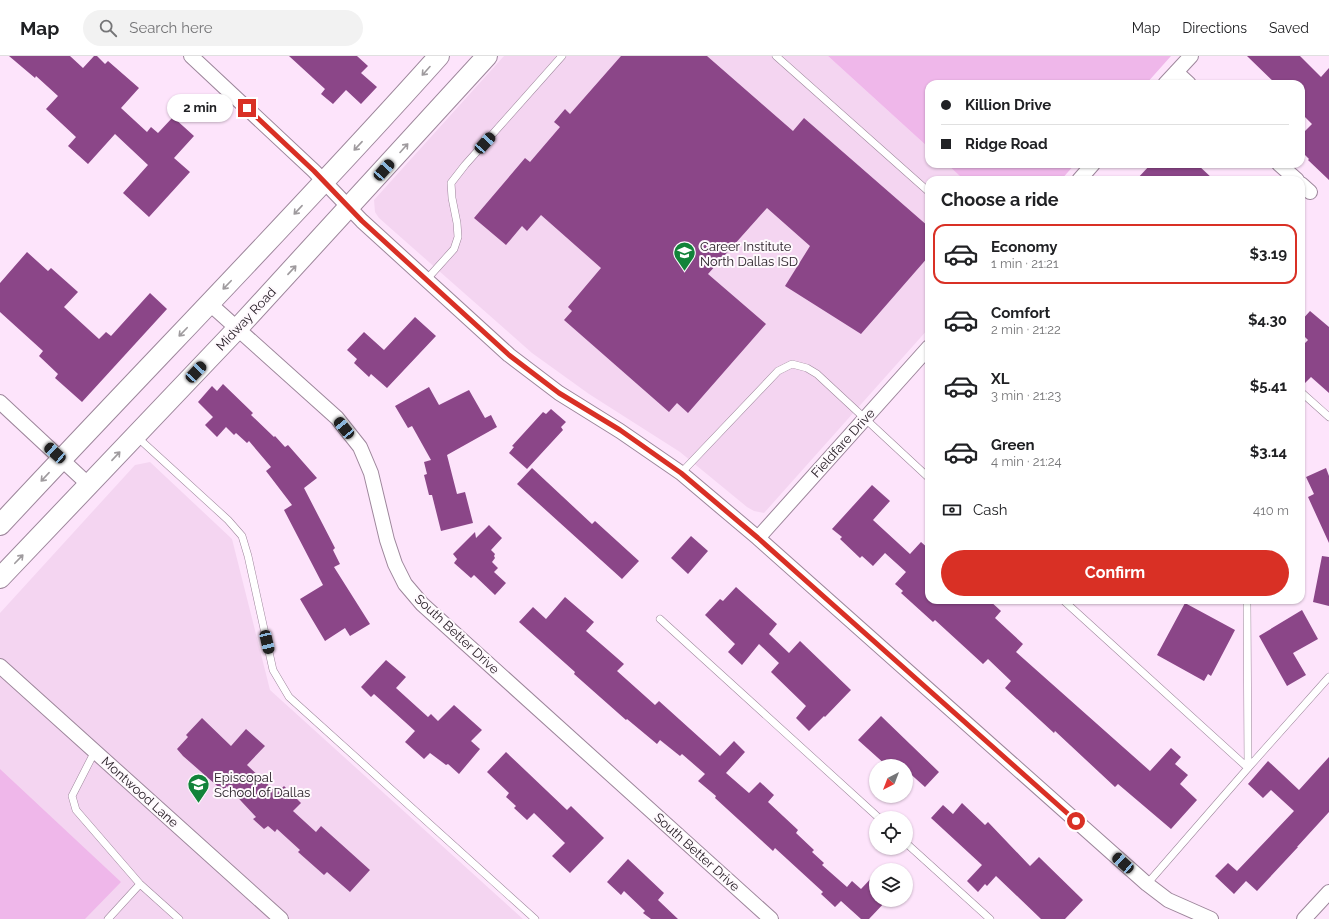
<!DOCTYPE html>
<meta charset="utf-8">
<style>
body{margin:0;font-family:Raleway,sans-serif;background:#f2f2f2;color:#202124;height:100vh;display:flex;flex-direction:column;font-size:15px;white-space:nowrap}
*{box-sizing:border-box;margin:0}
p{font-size:13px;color:#757577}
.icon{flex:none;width:22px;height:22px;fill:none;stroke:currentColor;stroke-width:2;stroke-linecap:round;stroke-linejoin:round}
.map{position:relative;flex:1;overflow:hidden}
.sheet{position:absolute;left:925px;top:120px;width:380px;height:428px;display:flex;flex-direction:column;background:#fff;border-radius:12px;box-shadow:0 1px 3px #0004}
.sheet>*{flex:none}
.banner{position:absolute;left:925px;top:24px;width:380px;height:88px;border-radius:12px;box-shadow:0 1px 3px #0004;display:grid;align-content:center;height:88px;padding:0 16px;background:#fff}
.needle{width:26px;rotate:222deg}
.tools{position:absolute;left:869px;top:703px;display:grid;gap:8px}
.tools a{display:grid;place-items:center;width:44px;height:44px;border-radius:50%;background:#fff;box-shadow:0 1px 3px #0004;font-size:20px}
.end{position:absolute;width:18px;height:18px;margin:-9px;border:5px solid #d93025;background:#fff;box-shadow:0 0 0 2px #fff}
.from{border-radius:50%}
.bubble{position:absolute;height:28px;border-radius:14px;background:#fff;box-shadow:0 1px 3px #0004;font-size:13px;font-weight:700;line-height:28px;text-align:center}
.car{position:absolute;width:12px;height:24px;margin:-12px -6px;border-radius:5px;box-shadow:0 0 3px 1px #0007;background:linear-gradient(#222 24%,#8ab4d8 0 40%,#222 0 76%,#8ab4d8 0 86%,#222 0)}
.banner b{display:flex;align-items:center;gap:14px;height:38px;font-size:15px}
.banner b+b{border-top:1px solid #e0e0e0}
.banner i{width:10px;height:10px;background:#202124}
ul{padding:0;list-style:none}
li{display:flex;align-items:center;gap:12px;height:60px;margin:0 8px 6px;padding:0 8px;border:2px solid transparent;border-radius:12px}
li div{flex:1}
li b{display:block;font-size:15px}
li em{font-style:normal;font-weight:700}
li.selected{border-color:#d93025}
li>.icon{width:36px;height:36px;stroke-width:1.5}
h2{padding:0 16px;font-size:18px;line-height:48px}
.pay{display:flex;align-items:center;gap:10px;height:44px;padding:0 16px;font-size:15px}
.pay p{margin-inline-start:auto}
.action{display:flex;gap:8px;margin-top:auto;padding:8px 16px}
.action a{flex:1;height:46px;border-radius:24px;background:#d93025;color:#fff;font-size:16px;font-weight:700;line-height:46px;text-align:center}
header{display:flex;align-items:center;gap:24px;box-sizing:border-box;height:56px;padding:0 20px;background:#fff;border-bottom:1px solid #e0e0e0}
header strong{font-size:19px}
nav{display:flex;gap:22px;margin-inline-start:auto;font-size:14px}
.search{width:280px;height:36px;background:#f2f2f2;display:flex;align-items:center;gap:10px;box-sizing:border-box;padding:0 14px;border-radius:22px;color:#757577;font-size:15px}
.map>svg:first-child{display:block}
.built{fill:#f4d5f1}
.green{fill:#efb7ea}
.building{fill:#8b4688}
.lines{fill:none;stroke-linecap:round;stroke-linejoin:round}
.service-casing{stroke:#9d869b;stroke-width:8}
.minor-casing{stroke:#9d869b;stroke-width:16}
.secondary-casing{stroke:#9d869b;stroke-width:22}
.service{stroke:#fff;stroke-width:7}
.minor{stroke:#fff;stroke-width:14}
.secondary{stroke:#fff;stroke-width:20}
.oneway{stroke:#9f9b9e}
.route{stroke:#d93025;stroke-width:5}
.labels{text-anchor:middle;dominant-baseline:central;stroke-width:4;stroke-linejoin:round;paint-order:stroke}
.poi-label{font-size:13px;fill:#292028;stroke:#fef9fd;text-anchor:start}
.street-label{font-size:13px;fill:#292028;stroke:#fef9fd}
</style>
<header>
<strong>Map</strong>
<div class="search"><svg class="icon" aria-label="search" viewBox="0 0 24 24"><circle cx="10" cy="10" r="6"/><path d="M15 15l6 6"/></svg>Search here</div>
<nav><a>Map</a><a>Directions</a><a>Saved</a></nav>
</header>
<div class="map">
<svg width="1329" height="863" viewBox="0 0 1329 863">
<rect width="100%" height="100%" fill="#fde4fb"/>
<!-- built -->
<path class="built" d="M504 0H828L929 92V108H947L964 124H929V272L764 457 754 455 747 451 680 396 589 338 532 297 379 162 375 156 374 144Z
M150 406 232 483 270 634 523 863H0V557L135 409Z"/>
<!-- green -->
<path class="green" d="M828 0H1171L1146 28H929V92Z
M947 108H1075L1061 124H964Z
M0 713 121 826 85 863H0Z"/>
<!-- building -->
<path class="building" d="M9 0H70L83 12 94 0H97L105 8 108 5 139 32 121 52 147 76 151 71 158 77 173 61 194 80 174 102 190 116 149 161 123 137 148 109 115 78 88 108 68 90 76 81 46 53 58 40 36 20 35 22Z
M289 0H357L368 10 361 17 377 31 361 48 346 34 333 48 321 38 325 33Z
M621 0H707L793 75 804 62 929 171V200L861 278 785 230 810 190 767 152 708 218 766 268 688 357 677 347 669 356 564 264 572 255 568 251 601 212 541 159 527 175 522 170 506 189 474 162 525 102 530 106 560 71 554 66 565 53 570 58Z
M1247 0H1300L1321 21 1329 12V124L1308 104 1309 103 1301 95V79L1312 68 1301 57V28H1276Z
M1151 108H1197L1214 124H1136Z
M27 196 48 215 51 212 78 236 64 251 99 283 106 276 111 280 150 237 167 253 82 346 55 322 58 318 39 300 43 295 0 256V227Z
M1310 255 1329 271V337L1311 321 1301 331V291L1308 284 1301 277V265Z
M415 261 436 280 387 332 371 318 369 321 354 307 357 303 347 294 364 276 384 294Z
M223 328 253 357 251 359 274 381 275 380 285 391 288 389 317 422 304 432 335 492 333 494 340 508 334 511 370 568 350 580 345 572 325 585 300 543 323 529 284 454 292 449 266 415 271 411 249 385 247 387 236 377 234 379 226 371 217 381 205 369 213 361 198 346 212 330 217 335Z
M429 331 439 349 469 334 485 362 491 359 497 371 447 399 457 438 465 436 473 467 441 475 432 439H429L424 419 427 418 424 406 431 404 412 370 408 372 395 350Z
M551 353 566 366 561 371 563 374 527 413 509 397 514 391 512 390 543 356 546 358Z
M532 412 592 468 595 465 639 505 622 523 517 428Z
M1326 412 1329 420V487L1308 441 1314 438 1306 421Z
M872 429 890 445 873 464 910 498 921 486 929 493V544H989L1001 555 995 562 1023 588 1016 596 1150 715 1171 692 1181 701 1175 708 1188 719 1180 728 1197 744 1171 773 1118 728 1115 731 1055 675 1054 677 1005 632 1011 625 988 603 983 608 935 564 933 566 901 537 903 535 895 528 906 516 885 497 873 510 862 500 860 502 840 483 842 481 832 473Z
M489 469 502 482 491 494 495 498 494 500 495 502 492 506 498 512 494 516 506 527 495 539 474 519 471 522 454 507 457 503 453 498 475 476 476 482Z
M691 480 708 495 688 518 671 502Z
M1322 500 1329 501V550L1313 546Z
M736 531 777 568 769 578 789 597 800 585 851 634 825 661 824 660 809 675 796 662 806 650 771 616 779 607 759 588 742 609 728 596 735 588 705 559 720 543 723 545Z
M565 541 594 566 586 575 624 608 617 615 655 649 659 645 720 700 734 685 745 696 726 717 749 737 760 726 774 739 768 746 798 774 796 777 814 794 812 796 824 807 822 809 847 831 852 825 861 833 876 817V844H887L869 863H861L841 845 835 851 821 838 823 836 775 792 773 795 715 742 716 740 698 725 705 718 682 698 680 700 660 684 657 688 627 663 626 664 574 618 575 616 519 566 533 551 546 563Z
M1185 547 1235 574 1211 620 1208 618 1204 625 1157 599Z
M1302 554 1318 583 1293 597 1306 619 1287 630 1259 580Z
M386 604 406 621 396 632 428 661 431 658 438 665 454 649 482 674 471 685 480 693 459 718 448 708 446 709 430 697 424 703 405 686 415 675 374 638 371 641 361 631Z
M881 660 939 716 925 731 906 714V710H887L858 684Z
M202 662 231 690 246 673 265 690 247 709 277 737 284 730 301 747 293 755 316 776 321 770 370 814 350 836 327 816 324 819 298 796 300 794 277 773 275 776 268 770 264 773 253 763 256 761 227 730 223 735 183 700 177 693 188 681 186 679Z
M506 696 567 754 571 750 604 782 570 817 552 800 565 787 534 757 527 764 514 752 516 750 506 741 509 737 487 716Z
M1329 701V756L1297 791H1298L1257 835 1246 825 1234 838 1215 820 1228 807 1237 815 1294 755 1271 734 1263 742 1248 728 1268 705 1299 734Z
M962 747 985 769 988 766 1030 810 1039 801 1083 844 1065 863H1041L996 820 987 830 985 828 978 836 967 825 982 809 931 762 943 749 953 758Z
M628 803 664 837 658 844 678 863H651L643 857 645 855 624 835 621 839 607 826Z"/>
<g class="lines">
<defs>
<path id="service" d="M776 0 929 136
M427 223 454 193 458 181 457 167 452 142 451 127 465 109 562 0
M1301 336 1329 361
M136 380 228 464 242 480 248 500 273 614 289 641 535 863
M681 417 778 315 792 308 807 312 817 318 929 422
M1063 544 1248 712 1147 828
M1247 544 1248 712
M660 563 879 762
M95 695 72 740 76 754 140 828 179 863
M1248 712 1329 621
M906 787 990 863
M108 863 140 828"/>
<path id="minor" d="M191 0 314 115 362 165 509 299 559 337 620 375 681 417 758 482 1147 828 1168 844 1211 863
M1176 16 1189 28
M1165 28 1191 0
M1279 108 1297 124
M1079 124 1093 108
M1301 128 1310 136
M210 248 337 362 360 391 371 417 387 484 395 508 405 528 422 548 771 863
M0 346 89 429
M758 482 929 291
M0 610 281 863
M1304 863 1329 836"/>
<path id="secondary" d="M0 469C146 312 296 160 439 0
M0 522 237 273 487 0"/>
</defs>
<!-- service casing -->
<use href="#service" class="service-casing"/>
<!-- minor casing -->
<use href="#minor" class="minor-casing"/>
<!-- secondary casing -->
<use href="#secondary" class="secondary-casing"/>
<!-- service -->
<use href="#service" class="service"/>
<!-- minor -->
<use href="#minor" class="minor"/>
<!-- secondary -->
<use href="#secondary" class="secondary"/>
</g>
<!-- one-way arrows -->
<defs><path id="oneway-shaft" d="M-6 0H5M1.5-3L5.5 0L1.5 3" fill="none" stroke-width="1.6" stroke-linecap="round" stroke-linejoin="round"/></defs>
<g class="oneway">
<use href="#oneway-shaft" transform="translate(426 15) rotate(132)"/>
<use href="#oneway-shaft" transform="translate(358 90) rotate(133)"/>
<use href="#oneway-shaft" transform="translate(404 92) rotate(-48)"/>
<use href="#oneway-shaft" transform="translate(298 154) rotate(133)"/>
<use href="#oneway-shaft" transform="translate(292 214) rotate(-47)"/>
<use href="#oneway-shaft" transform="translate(227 229) rotate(134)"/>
<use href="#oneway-shaft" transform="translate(183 276) rotate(134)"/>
<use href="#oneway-shaft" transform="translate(116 400) rotate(-47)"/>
<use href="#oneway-shaft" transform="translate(45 421) rotate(133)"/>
<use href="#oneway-shaft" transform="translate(19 503) rotate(-46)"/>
</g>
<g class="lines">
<!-- route -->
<path class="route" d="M247 52 314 115 362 165 509 299 559 337 620 374 681 417 758 482 1076 765"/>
</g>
<!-- icons -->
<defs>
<symbol id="school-pin" viewBox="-11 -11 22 30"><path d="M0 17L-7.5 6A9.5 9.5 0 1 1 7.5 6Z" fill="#12833a" stroke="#fef9fd"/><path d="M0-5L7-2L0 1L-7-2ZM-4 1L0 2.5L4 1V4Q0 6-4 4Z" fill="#fff"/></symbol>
</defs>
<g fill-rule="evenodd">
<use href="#school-pin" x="672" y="184" width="25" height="34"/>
<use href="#school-pin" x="186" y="716" width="25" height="34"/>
</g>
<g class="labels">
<!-- poi labels -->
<g class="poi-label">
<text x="700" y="190">Career Institute<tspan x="700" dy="15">North Dallas ISD</tspan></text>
<text x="214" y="721">Episcopal<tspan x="214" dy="15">School of Dallas</tspan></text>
</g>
<!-- street labels -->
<g class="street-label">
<text transform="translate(246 263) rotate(-47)">Midway Road</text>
<text transform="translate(843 387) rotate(-48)">Fieldfare Drive</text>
<text transform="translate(457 578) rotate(43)">South Better Drive</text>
<text transform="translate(140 736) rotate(42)">Montwood Lane</text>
<text transform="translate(697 796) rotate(42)">South Better Drive</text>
</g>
</g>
</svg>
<div class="tools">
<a><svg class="needle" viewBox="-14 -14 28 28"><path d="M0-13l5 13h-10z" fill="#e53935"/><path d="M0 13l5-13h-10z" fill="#757577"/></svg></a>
<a><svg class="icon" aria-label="locate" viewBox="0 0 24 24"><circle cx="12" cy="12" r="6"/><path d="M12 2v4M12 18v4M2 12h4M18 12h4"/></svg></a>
<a><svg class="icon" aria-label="layers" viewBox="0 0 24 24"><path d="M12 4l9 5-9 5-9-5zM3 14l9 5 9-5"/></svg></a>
</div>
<i class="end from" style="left:1076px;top:765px"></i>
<i class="end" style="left:247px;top:52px"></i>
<div class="bubble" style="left:167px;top:38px;width:66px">2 min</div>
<i class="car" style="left:485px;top:87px;rotate:42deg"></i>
<i class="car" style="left:384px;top:114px;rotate:42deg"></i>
<i class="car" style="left:196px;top:316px;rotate:43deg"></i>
<i class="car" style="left:344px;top:372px;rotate:321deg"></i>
<i class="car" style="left:55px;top:397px;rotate:312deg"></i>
<i class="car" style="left:267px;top:586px;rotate:167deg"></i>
<i class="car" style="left:1123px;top:807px;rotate:312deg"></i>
<div class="banner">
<b><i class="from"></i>Killion Drive</b>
<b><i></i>Ridge Road</b>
</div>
<section class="sheet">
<h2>Choose a ride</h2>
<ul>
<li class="selected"><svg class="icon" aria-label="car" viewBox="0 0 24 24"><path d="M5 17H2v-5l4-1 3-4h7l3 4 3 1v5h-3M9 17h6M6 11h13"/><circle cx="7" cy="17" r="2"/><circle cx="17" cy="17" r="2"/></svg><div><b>Economy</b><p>1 min · 21:21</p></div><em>$3.19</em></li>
<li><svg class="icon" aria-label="car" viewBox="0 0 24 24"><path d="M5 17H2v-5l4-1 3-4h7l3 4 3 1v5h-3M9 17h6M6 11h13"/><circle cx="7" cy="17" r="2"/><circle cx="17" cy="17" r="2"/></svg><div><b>Comfort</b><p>2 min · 21:22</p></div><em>$4.30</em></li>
<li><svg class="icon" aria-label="car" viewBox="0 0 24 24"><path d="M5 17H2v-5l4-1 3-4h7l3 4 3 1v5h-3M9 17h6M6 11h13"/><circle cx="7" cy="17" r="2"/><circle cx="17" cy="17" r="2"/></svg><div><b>XL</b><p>3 min · 21:23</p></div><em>$5.41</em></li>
<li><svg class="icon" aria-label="car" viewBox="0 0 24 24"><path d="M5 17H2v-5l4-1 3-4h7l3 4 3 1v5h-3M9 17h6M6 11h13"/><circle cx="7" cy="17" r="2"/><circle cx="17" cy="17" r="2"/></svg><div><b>Green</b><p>4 min · 21:24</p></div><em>$3.14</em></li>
</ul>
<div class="pay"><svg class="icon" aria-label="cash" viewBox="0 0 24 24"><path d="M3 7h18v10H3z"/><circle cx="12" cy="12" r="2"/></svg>Cash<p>410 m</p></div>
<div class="action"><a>Confirm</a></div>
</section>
</div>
